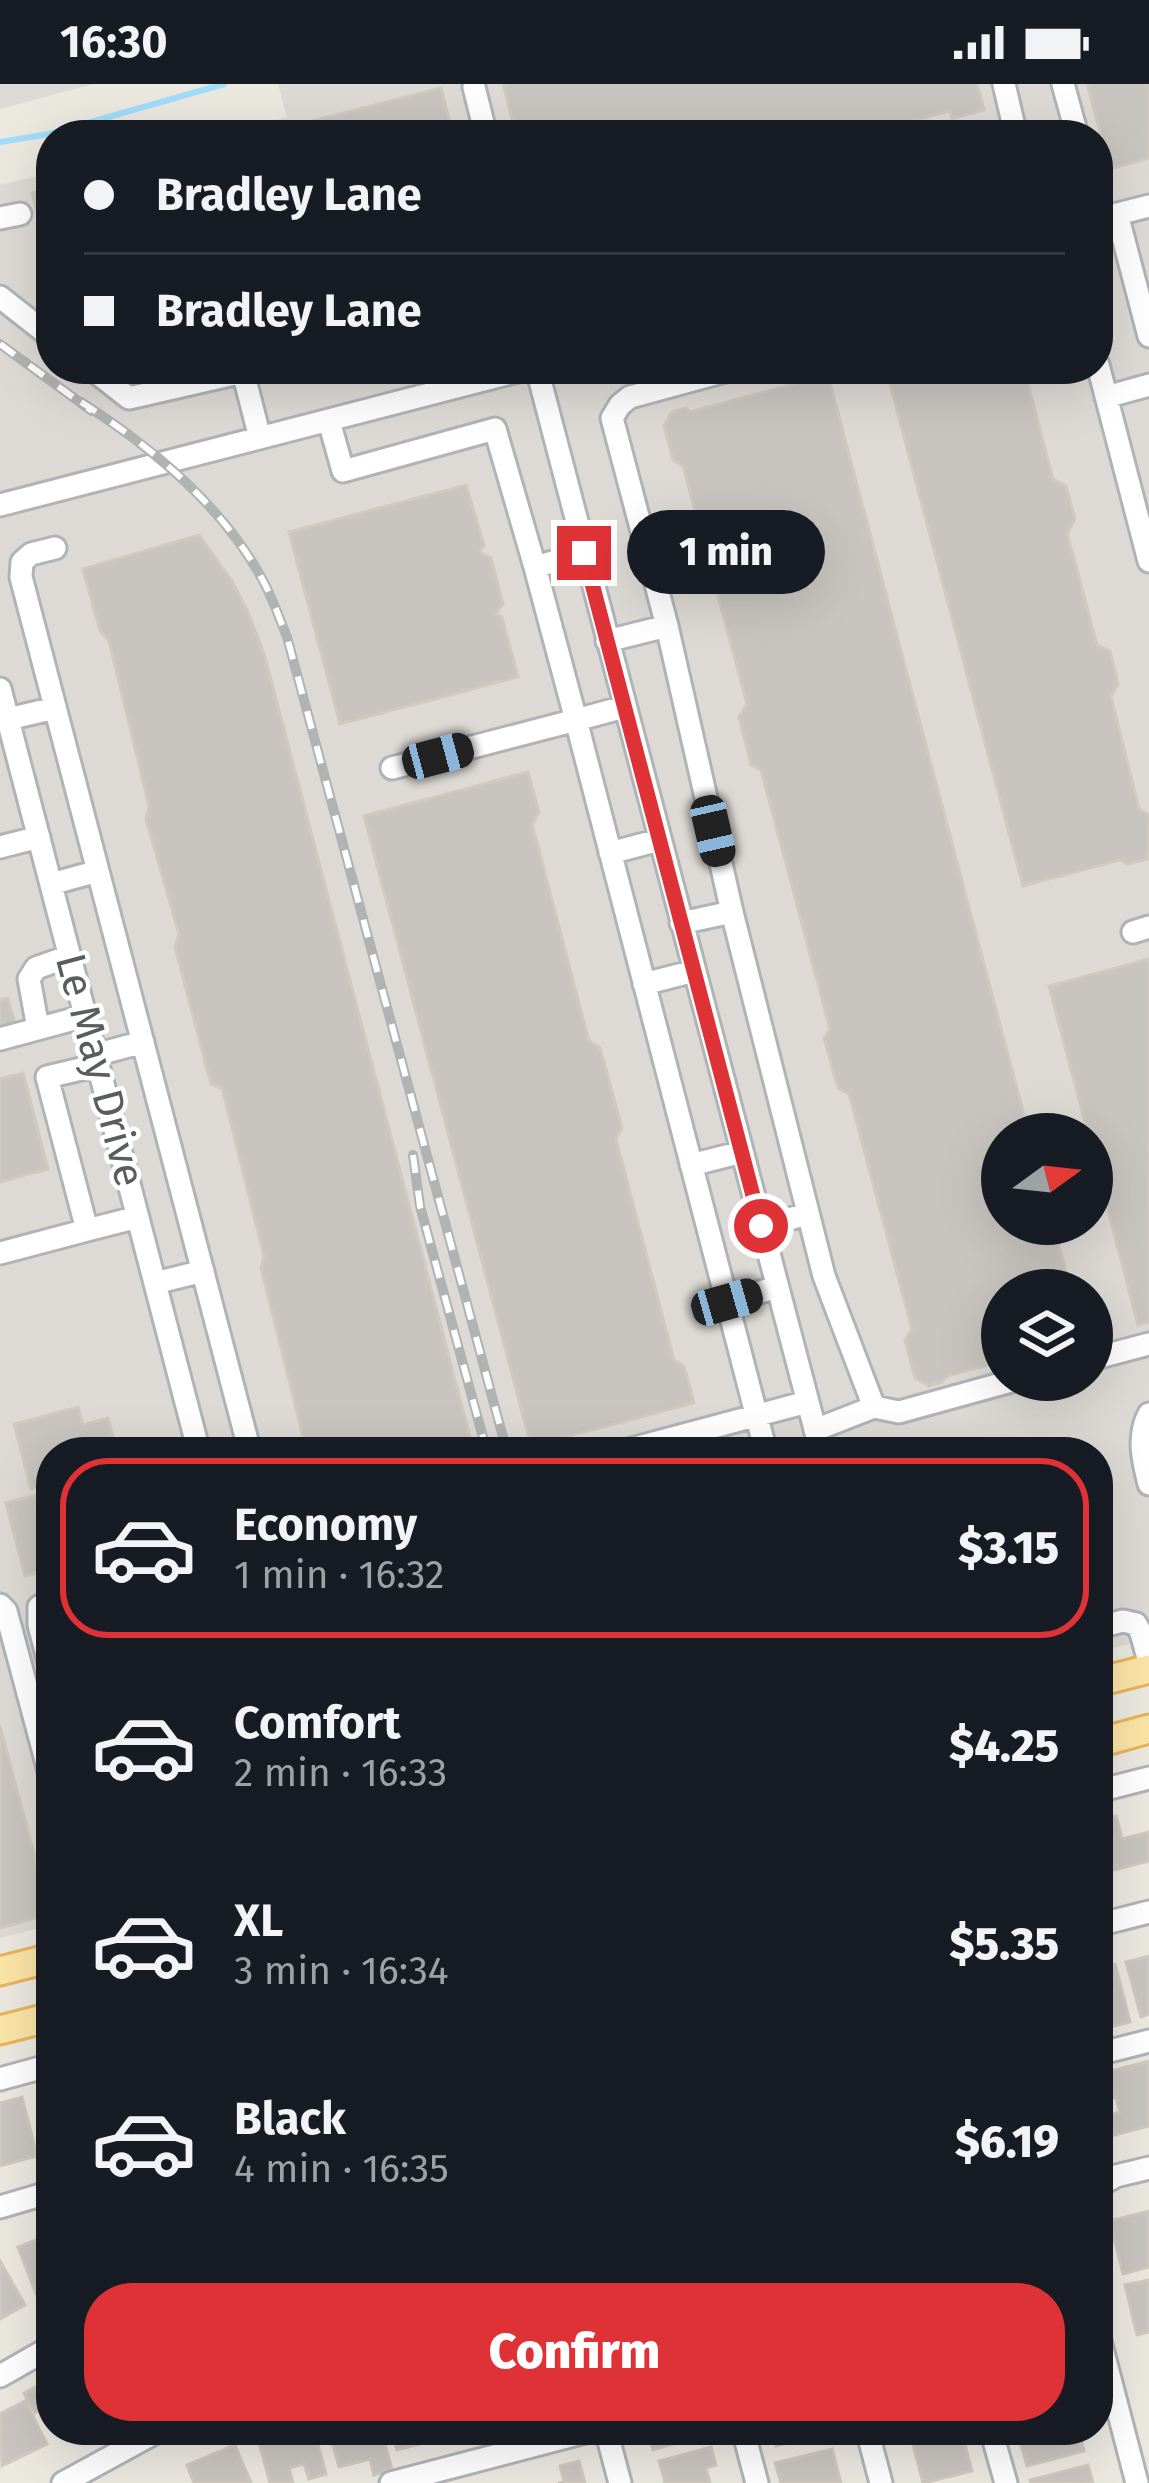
<!DOCTYPE html>
<meta charset="utf-8">
<style>
body{margin:0;font-family:"Fira Sans",sans-serif;background:#20242c;color:#f1f3f6;height:100vh;display:flex;flex-direction:column;font-size:45px;white-space:nowrap}
*{box-sizing:border-box;margin:0}
p{font-size:39px;color:#9ea1a6}
.icon{flex:none;width:66px;height:66px;fill:none;stroke:currentColor;stroke-width:2;stroke-linecap:round;stroke-linejoin:round}
.map{position:relative;flex:1;overflow:hidden}
.details{position:absolute;left:36px;top:1353px;width:1077px;height:1008px;display:flex;flex-direction:column;background:#171b24;border-radius:48px;box-shadow:0 12px 48px #0002}
.details>*{flex:none}
.banner{position:absolute;left:36px;top:36px;width:1077px;height:264px;border-radius:48px;box-shadow:0 12px 48px #0002;display:grid;align-content:center;height:264px;padding:0 48px;background:#171b24}
.needle{width:78px;rotate:75deg}
.tools{position:absolute;left:981px;top:1029px;display:grid;gap:24px}
.tools a{display:grid;place-items:center;width:132px;height:132px;border-radius:50%;background:#171b24;box-shadow:0 12px 48px #0002;font-size:60px}
.end{position:absolute;width:54px;height:54px;margin:-27px;border:15px solid #df3236;background:#fff;box-shadow:0 0 0 6px #fff}
.from{border-radius:50%}
.bubble{position:absolute;height:84px;border-radius:42px;background:#171b24;box-shadow:0 12px 48px #0002;font-size:39px;font-weight:800;line-height:84px;text-align:center}
.car{position:absolute;width:36px;height:72px;margin:-36px -18px;border-radius:15px;box-shadow:0 0 9px 3px #0007;background:linear-gradient(#222 24%,#8ab4d8 0 40%,#222 0 76%,#8ab4d8 0 86%,#222 0)}
.banner b{display:flex;align-items:center;gap:42px;height:114px;font-size:45px}
.banner b+b{border-top:3px solid #363941}
.banner i{width:30px;height:30px;background:#f1f3f6}
ul{padding:21px 0 0;list-style:none}
li{display:flex;align-items:center;gap:36px;height:180px;margin:0 24px 18px;padding:0 24px;border:6px solid transparent;border-radius:48px}
li div{flex:1}
li b{display:block;font-size:45px}
li em{font-style:normal;font-weight:800}
li.active{border-color:#df3236}
li>.icon{width:108px;height:108px;stroke-width:1.5}
.button{display:flex;gap:24px;margin-top:auto;padding:24px 48px}
.button a{flex:1;height:138px;border-radius:48px;background:#df3236;color:#fff;font-size:48px;font-weight:800;line-height:138px;text-align:center}
.status{display:flex;justify-content:space-between;align-items:center;height:84px;padding:0 60px;background:#171b24;direction:ltr}
.status svg{height:33px;fill:currentColor}
.map>svg:first-child{display:block}
.industrial{fill:#dddad5;fill-rule:evenodd}
.lines{fill:none;stroke-linecap:round;stroke-linejoin:round}
.stream{stroke:#a1dcfa;stroke-width:6}
.building{fill:#c8c5c0;stroke:#cfc9bf;stroke-width:3}
.minor-casing{stroke:#b1b4b7;stroke-width:27}
.major-casing{stroke:#e9b35b;stroke-width:33}
.minor{stroke:#fff;stroke-width:21}
.major{stroke:#fae4a6;stroke-width:27}
.rail-casing{stroke:#b1b2b2;stroke-width:10}
.rail{stroke:#fff;stroke-width:6;stroke-dasharray:18;stroke-linecap:butt}
.route{stroke:#df3236;stroke-width:15}
.labels{text-anchor:middle;dominant-baseline:central;stroke-width:9;stroke-linejoin:round;paint-order:stroke}
.street-label{font-size:42px;fill:#595d60;stroke:#fff}
</style>
<div class="status"><b>16:30</b><svg viewBox="0 0 49 12"><path d="M0 12V9h3v3zM5 12V6h3v6zM10 12V3h3v9zM15 12V0h3v12zM26 1h20v11H26zM47 4h2v5h-2z"/></svg></div>
<div class="map">
<svg width="1149" height="2399" viewBox="0 0 1149 2399">
<rect width="100%" height="100%" fill="#ebe8e0"/>
<!-- industrial -->
<path class="industrial" d="M0 0H94L0 25Z
M278 0H1149V1555L1098 1568V1368H51V1841L0 1854V101L51 89V285H1098V51H212L287 33ZM1002 1050H1092V1140H1002ZM1002 1206H1092V1296H1002Z"/>
<g class="lines">
<!-- stream -->
<path class="stream" d="M0 58 49 50 224 0"/>
</g>
<!-- building -->
<path class="building" d="M503 0H977L984 26 952 35 950 27 860 51H516Z
M1087 0H1149V74L1110 85Z
M441 4 453 51H258Z
M51 104V183L32 109Z
M886 285H1024L1053 395 1066 402 1075 435 1067 449 1097 561 1110 567 1118 600 1111 613 1139 725 1149 731 1147 775 1127 780 1120 776 1023 802Z
M828 291 1029 1050H1002V1140H1053L1071 1206H1002V1277L947 1292 942 1298 929 1302 915 1294 905 1256 912 1245 849 1010 838 1004 824 954 830 945 761 686 751 681 739 633 747 620 683 382 673 376 664 342 672 328 686 324 690 328Z
M466 401 484 461 480 468 491 474 503 520 496 530 502 533 518 593 340 640 289 448Z
M199 451 232 497 249 530 265 573 474 1368H307L261 1184 264 1172 222 1004 211 1000 175 863 179 850 146 735 149 722 109 557 100 547 83 485Z
M528 688 539 728 532 740 589 957 600 964 622 1044 616 1055 674 1276 684 1282 694 1319 531 1362 364 732Z
M1149 875V1238L1138 1241 1092 1065V1050H1088L1049 902Z
M8 914 16 943 0 947V916Z
M23 989 48 1085 0 1098V995Z
M78 1323 83 1341 108 1334 116 1364 101 1368H51V1399L31 1405 14 1340Z
M51 1407V1485L25 1492 6 1419Z
M0 1642 50 1830 0 1844Z
M1116 1732 1122 1755 1149 1748V1777L1111 1787 1098 1737Z
M1149 1872V1930L1141 1933 1126 1878Z
M1115 1880 1130 1938 1098 1946V1884Z
M1149 1977V2042L1107 2053 1102 2033 1120 2028 1116 2013 1106 2016 1099 1990Z
M22 2013 37 2072 0 2082V2019Z
M51 2017V2066L50 2067 38 2020Z
M1149 2127V2183L1123 2190 1110 2137Z
M51 2150V2210L38 2215 18 2163Z
M0 2177 25 2221 0 2235Z
M1149 2196V2248L1137 2251 1125 2201Z
M51 2295V2327L48 2321 35 2329 24 2309Z
M25 2317 47 2360 2 2382 0 2330Z
M276 2346H314L326 2390 309 2395 304 2380 289 2384 293 2399H270L257 2351Z
M329 2346H381L392 2385 374 2391 370 2375 339 2383Z
M391 2346H445L447 2353 397 2366Z
M647 2346H702L703 2351 653 2366Z
M771 2346H821L823 2350 776 2362Z
M936 2346H961L972 2387 923 2399 911 2353Z
M1039 2346H1079L1084 2367 1027 2382 1021 2361 1042 2355Z
M235 2361 251 2399H194L187 2381Z
M711 2363 716 2381 706 2384 710 2399H665L659 2377Z
M832 2365 841 2399H781L775 2379Z
M579 2377 585 2399H558L564 2398 560 2382Z
M1088 2381 1093 2399H1031L1030 2396Z"/>
<g class="lines">
<defs>
<path id="minor" d="M1004 0 1016 51
M1063 0 1077 51
M474 3 486 51
M1117 130 1149 252
M0 134 20 130
M1098 135 1149 122
M0 213 51 253
M1098 281 1149 477
M92 285 129 314 243 288
M254 285 243 288 260 354
M537 285 821 1368
M733 285 630 313 620 321 612 334 667 542 732 828 824 1192 874 1323 899 1328 1015 1296
M1106 313 1149 301
M329 337 343 387 495 345 535 483 584 469
M0 421 526 285
M55 464 31 470 22 478 21 493 250 1368
M607 557 667 542
M0 605 199 1368
M624 623 576 636 766 1368
M8 635 55 624
M392 684 576 636 535 483
M0 763 39 753
M610 769 659 756
M51 800 98 787
M681 839 732 828
M1133 848 1149 843
M644 900 694 887
M38 944 29 895 36 884 70 872
M0 955 85 932
M95 971 143 958
M691 1081 742 1068
M761 1142 808 1130
M87 1146 138 1133
M0 1169 87 1146 47 993 98 981
M155 1199 203 1187
M727 1218 777 1203
M1092 1275 1149 1260
M1149 1330C1137 1352 1143 1377 1149 1400
M815 1346 874 1323
M620 1368 807 1318
M51 1515 39 1523V1541L51 1586
M0 1521 6 1527 51 1695
M1098 1543 1123 1537 1136 1540 1141 1549 1149 1577
M1098 1707 1149 1694
M1098 1841 1149 1828
M1098 1970 1149 1957
M0 1995 51 1981
M1098 2102 1116 2092 1149 2084
M0 2123 51 2108
M1098 2249 1137 2399
M0 2292 51 2263
M606 2346 620 2399
M743 2346 757 2399
M867 2346 881 2399
M991 2346 1006 2399
M63 2399 160 2346
M391 2399 593 2346"/>
<path id="major" d="M1098 1598 1149 1585
M1098 1659 1149 1645
M0 1887 51 1874
M0 1946 51 1933"/>
</defs>
<!-- minor casing -->
<use href="#minor" class="minor-casing"/>
<!-- major casing -->
<use href="#major" class="major-casing"/>
<!-- minor -->
<use href="#minor" class="minor"/>
<!-- major -->
<use href="#major" class="major"/>
<defs>
<path id="rail" d="M0 260 92 327
M81 318C150 362 221 420 261 493 272 512 279 534 287 553L507 1368
M413 1071 420 1122 487 1368"/>
</defs>
<!-- rail casing -->
<use href="#rail" class="rail-casing"/>
<!-- rail -->
<use href="#rail" class="rail"/>
</g>
<g class="lines">
<!-- route -->
<path class="route" d="M584 469 761 1142"/>
</g>
<g class="labels">
<!-- street labels -->
<g class="street-label">
<text transform="translate(100 986) rotate(75)">Le May Drive</text>
</g>
</g>
</svg>
<div class="tools">
<a><svg class="needle" viewBox="-14 -14 28 28"><path d="M0-13l5 13h-10z" fill="#e53935"/><path d="M0 13l5-13h-10z" fill="#9ea1a6"/></svg></a>
<a><svg class="icon" aria-label="layers" viewBox="0 0 24 24"><path d="M12 4l9 5-9 5-9-5zM3 14l9 5 9-5"/></svg></a>
</div>
<i class="end from" style="left:761px;top:1142px"></i>
<i class="end" style="left:584px;top:469px"></i>
<div class="bubble" style="left:627px;top:426px;width:198px">1 min</div>
<i class="car" style="left:438px;top:672px;rotate:75deg"></i>
<i class="car" style="left:713px;top:747px;rotate:167deg"></i>
<i class="car" style="left:727px;top:1218px;rotate:74deg"></i>
<div class="banner">
<b><i class="from"></i>Bradley Lane</b>
<b><i></i>Bradley Lane</b>
</div>
<section class="details">
<ul>
<li class="active"><svg class="icon" aria-label="car" viewBox="0 0 24 24"><path d="M5 17H2v-5l4-1 3-4h7l3 4 3 1v5h-3M9 17h6M6 11h13"/><circle cx="7" cy="17" r="2"/><circle cx="17" cy="17" r="2"/></svg><div><b>Economy</b><p>1 min · 16:32</p></div><em>$3.15</em></li>
<li><svg class="icon" aria-label="car" viewBox="0 0 24 24"><path d="M5 17H2v-5l4-1 3-4h7l3 4 3 1v5h-3M9 17h6M6 11h13"/><circle cx="7" cy="17" r="2"/><circle cx="17" cy="17" r="2"/></svg><div><b>Comfort</b><p>2 min · 16:33</p></div><em>$4.25</em></li>
<li><svg class="icon" aria-label="car" viewBox="0 0 24 24"><path d="M5 17H2v-5l4-1 3-4h7l3 4 3 1v5h-3M9 17h6M6 11h13"/><circle cx="7" cy="17" r="2"/><circle cx="17" cy="17" r="2"/></svg><div><b>XL</b><p>3 min · 16:34</p></div><em>$5.35</em></li>
<li><svg class="icon" aria-label="car" viewBox="0 0 24 24"><path d="M5 17H2v-5l4-1 3-4h7l3 4 3 1v5h-3M9 17h6M6 11h13"/><circle cx="7" cy="17" r="2"/><circle cx="17" cy="17" r="2"/></svg><div><b>Black</b><p>4 min · 16:35</p></div><em>$6.19</em></li>
</ul>
<div class="button"><a>Confirm</a></div>
</section>
</div>
